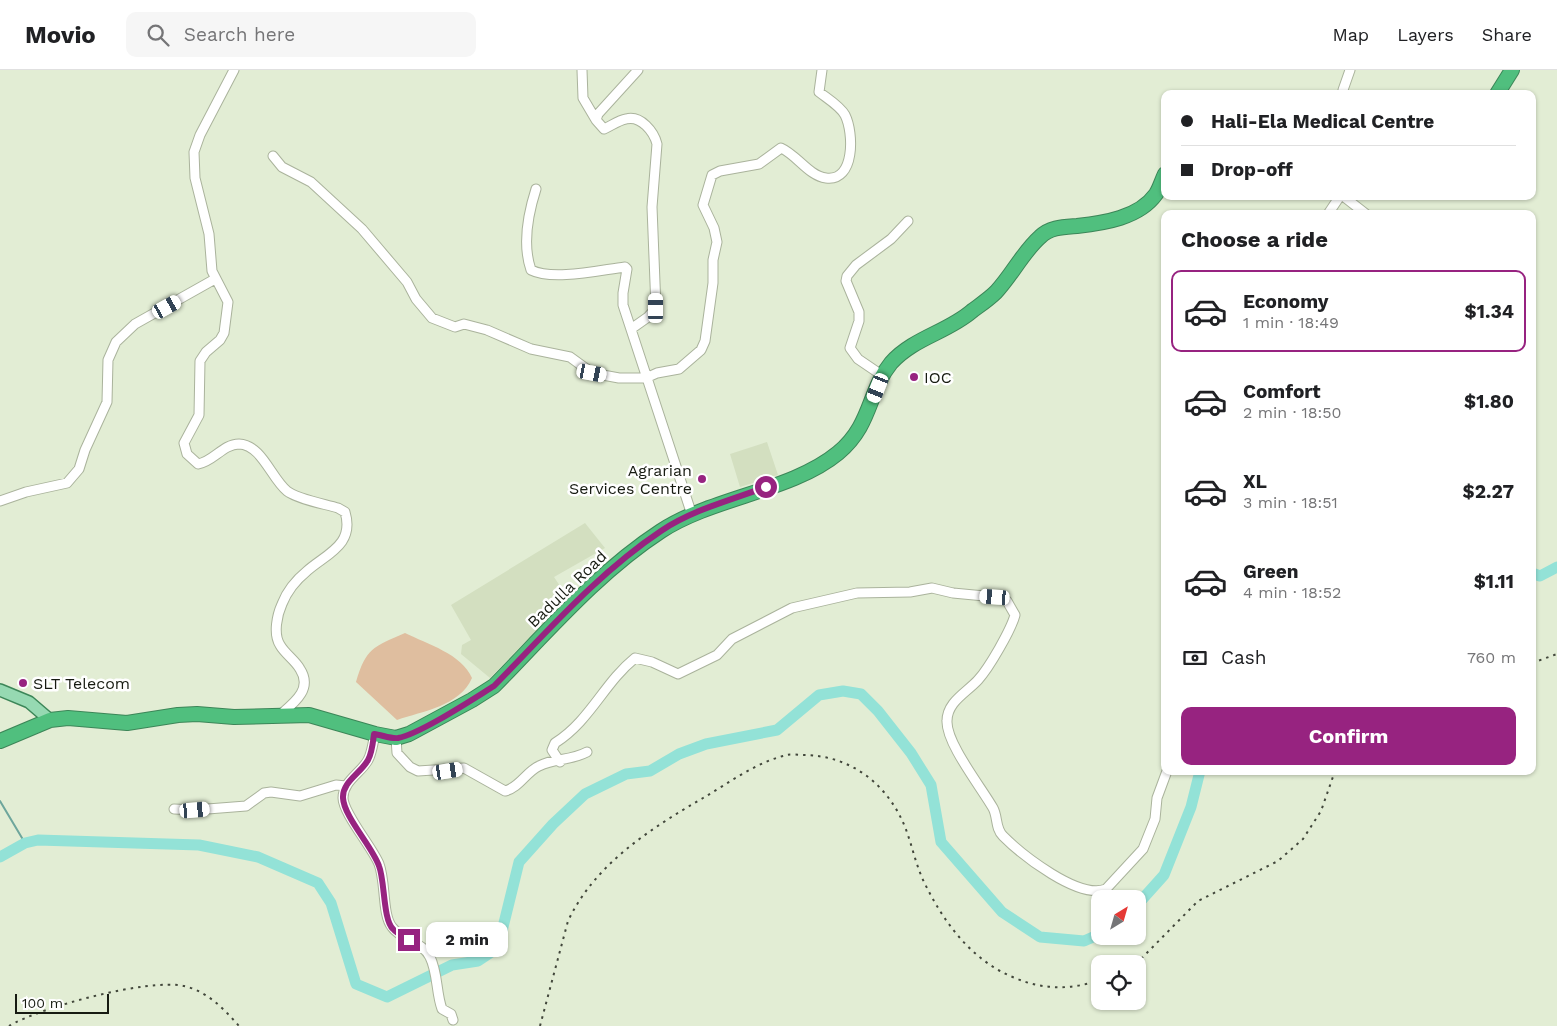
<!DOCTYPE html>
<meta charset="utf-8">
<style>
body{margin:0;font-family:"Work Sans",sans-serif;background:#f6f6f6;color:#202124;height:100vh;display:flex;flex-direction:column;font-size:19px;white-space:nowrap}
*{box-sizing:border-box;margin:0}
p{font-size:16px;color:#757577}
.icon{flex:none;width:28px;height:28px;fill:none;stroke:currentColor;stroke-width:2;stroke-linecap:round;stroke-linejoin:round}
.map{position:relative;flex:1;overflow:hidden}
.drawer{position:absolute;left:1161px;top:140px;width:375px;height:565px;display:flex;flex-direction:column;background:#fff;border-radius:10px;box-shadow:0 1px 4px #0004}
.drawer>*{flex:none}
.guide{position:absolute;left:1161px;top:20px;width:375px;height:110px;border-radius:10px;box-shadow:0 1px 4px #0004;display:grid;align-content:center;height:110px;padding:0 20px;background:#fff}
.needle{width:32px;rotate:37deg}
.tools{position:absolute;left:1091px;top:820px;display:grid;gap:10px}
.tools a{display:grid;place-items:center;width:55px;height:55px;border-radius:10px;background:#fff;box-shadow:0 1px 4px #0004;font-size:25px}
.scale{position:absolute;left:15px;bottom:12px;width:94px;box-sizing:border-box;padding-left:5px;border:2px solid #171b12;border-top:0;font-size:14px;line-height:18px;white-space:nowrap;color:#171b12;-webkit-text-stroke:4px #fff;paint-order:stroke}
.end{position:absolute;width:22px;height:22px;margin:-11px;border:6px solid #972380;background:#fff;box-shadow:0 0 0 2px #fff}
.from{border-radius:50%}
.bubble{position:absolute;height:35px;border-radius:10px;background:#fff;box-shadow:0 1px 4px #0004;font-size:16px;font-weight:700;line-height:35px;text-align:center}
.car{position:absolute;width:15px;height:30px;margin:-15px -8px;border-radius:6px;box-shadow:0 0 4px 1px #0007;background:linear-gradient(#fff 24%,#345 0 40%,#fff 0 76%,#345 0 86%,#fff 0)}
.guide b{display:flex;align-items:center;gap:18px;height:48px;font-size:19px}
.guide b+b{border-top:1px solid #e0e0e0}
.guide i{width:12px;height:12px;background:#202124}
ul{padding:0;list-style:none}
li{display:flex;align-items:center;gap:15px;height:82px;margin:0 10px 8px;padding:0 10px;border:2px solid transparent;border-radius:10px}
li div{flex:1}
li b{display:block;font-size:19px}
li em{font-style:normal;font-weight:700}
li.active{border-color:#972380}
li>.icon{width:45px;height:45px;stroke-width:1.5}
h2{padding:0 20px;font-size:22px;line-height:60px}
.pay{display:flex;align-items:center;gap:12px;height:55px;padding:0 20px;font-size:19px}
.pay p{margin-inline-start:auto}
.action{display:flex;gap:10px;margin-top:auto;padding:10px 20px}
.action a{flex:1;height:58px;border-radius:10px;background:#972380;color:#fff;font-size:20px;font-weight:700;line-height:58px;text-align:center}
header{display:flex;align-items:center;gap:30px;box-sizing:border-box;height:70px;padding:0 25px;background:#fff;border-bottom:1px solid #e0e0e0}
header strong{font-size:24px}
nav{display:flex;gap:28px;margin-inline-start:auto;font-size:18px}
.search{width:350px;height:45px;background:#f6f6f6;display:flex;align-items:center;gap:12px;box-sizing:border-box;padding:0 18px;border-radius:10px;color:#757577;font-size:19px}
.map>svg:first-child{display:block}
.built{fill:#d3dfc0}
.park{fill:#dfbe9f}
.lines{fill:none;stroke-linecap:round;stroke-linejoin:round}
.stream{stroke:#6ea69c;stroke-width:2}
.river{stroke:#93e2d7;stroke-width:11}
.minor-casing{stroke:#aab39c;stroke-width:11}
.major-casing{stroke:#3c8658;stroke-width:14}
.highway-casing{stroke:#3c8658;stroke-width:16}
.minor{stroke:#fff;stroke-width:9}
.major{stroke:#96d9b2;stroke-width:11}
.highway{stroke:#50bf7e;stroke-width:14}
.rail{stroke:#42473b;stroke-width:2;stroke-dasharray:2.5 5;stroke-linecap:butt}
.route{stroke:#972380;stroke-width:6}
.poi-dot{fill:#972380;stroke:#fff;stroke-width:2}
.labels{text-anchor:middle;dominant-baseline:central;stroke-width:5;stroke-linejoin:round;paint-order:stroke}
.poi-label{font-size:16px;fill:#171b12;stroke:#fff;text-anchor:start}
.street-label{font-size:16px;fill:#171b12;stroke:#fff}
</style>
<header>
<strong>Movio</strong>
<div class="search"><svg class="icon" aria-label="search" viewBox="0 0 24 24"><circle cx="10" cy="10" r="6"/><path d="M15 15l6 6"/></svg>Search here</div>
<nav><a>Map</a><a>Layers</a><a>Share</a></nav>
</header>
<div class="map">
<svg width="1557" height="956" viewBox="0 0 1557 956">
<rect width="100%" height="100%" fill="#e2edd4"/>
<!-- built -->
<path class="built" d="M767 372 778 405 740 417 730 384Z
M585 453 605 478 554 507 568 528 490 608 461 584 462 575 471 570 451 535Z"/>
<!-- park -->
<path class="park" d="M405 563C427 574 462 584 472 608 460 636 423 641 397 650L356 612C366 578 373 577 405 563Z"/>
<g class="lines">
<!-- stream -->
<path class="stream" d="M0 731 25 773"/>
<!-- river -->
<path class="river" d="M1532 503 1540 506 1557 497
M0 787 25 773 38 770 199 775 258 787 318 813 331 833 356 914 387 927 452 895 478 891 490 883 502 861 519 792 553 754 585 724 626 704 650 701 679 684 706 674 777 660 819 625 843 621 861 624 878 641 911 683 931 715 941 772 1002 842 1040 867 1084 871 1100 864
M1138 834 1164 805 1191 737 1200 701"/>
<defs>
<path id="minor" d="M234 0 200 65 194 82 195 108 209 164 212 201 228 232 224 263 220 270 206 282 200 291 199 345 184 373 187 384 198 394C213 392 223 374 239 374 262 375 271 408 287 421 297 429 325 434 338 438L345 442C355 475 326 484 307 501 296 510 287 521 282 534 277 545 273 564 280 575 285 584 295 590 300 599 313 619 294 633 280 645
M582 0 583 28 596 50
M1345 24 1343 20 1350 0
M273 86 282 97 311 112 362 159 407 212 416 229 432 248 455 257 464 254 487 260 531 279 570 287 592 303 619 308H646L657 303 679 299 701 280 705 271 713 213V190L717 172 714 158 703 135 712 105 720 101 759 94 781 78C797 85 809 106 826 108 855 112 854 63 845 45 840 36 828 29 819 22L822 0
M536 119C528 144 522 174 531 200 553 211 600 200 625 197L627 199 623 223V235L692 445
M1343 126 1366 144
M1328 144 1340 126
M631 259 648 247 656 238 652 137 657 74C654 62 641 45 626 49 619 50 611 56 604 59L596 50 598 44 638 0
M883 306 858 289 850 278 859 251V242L846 211 847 206 856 195 891 169 908 151
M0 431 26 422 67 413 79 399 85 380 107 332 108 290 116 272 135 254 215 209
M375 664C373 672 372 683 368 690 361 703 343 711 343 728 343 743 372 777 379 794 386 812 382 845 392 857 401 870 423 872 430 887 438 903 436 923 442 939L451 944 453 950
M396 668 397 683 410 697 418 701 464 698 505 721C519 718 526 702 539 696 555 688 570 691 587 682
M560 692 552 680 555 673C590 651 604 613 635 588L652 592 678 604 717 585 732 569 792 538 857 523 910 522 932 518 953 523 995 527 1007 531 1015 545C1011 560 989 598 978 610 966 623 947 632 947 651 946 673 981 717 993 738 998 747 995 758 1003 766 1022 785 1079 830 1106 819L1143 779 1155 749 1157 728 1167 701
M174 739 195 740 246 736 264 723 271 722 300 726 336 715 346 716"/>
<path id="major" d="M0 620 29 632 50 650"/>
<path id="highway" d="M1497 24 1512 0
M0 671 50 650 68 648 127 653 178 645 197 644 234 647 309 645 375 664 396 668 409 664 472 630 494 616C547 562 598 502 661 461 713 427 792 421 838 383 872 355 868 321 891 293 913 268 948 262 972 241 980 235 989 229 996 222 1012 205 1023 182 1040 167 1050 157 1064 157 1077 156 1104 153 1139 148 1156 124 1160 118 1162 110 1165 104"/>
</defs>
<!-- minor casing -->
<use href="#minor" class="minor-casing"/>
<!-- major casing -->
<use href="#major" class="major-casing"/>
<!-- highway casing -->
<use href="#highway" class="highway-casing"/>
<!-- minor -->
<use href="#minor" class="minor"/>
<!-- major -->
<use href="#major" class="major"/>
<!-- highway -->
<use href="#highway" class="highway"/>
<!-- rail -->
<path class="rail" d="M1532 593 1557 584
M1136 894 1198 831 1278 791 1303 769 1321 741 1335 701
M9 956C41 937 148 908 184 916 207 921 224 939 239 956
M540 956 568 851C595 794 650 759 703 728 729 713 756 692 787 685 792 684 799 685 805 685 848 686 882 710 901 748 911 768 914 791 924 812 944 853 972 891 1015 908 1044 920 1071 920 1100 910"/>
</g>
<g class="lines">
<!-- route -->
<path class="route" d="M409 870C404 867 397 864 393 859 383 850 385 811 379 796 372 776 344 747 343 728 342 712 361 703 368 690 372 683 373 672 374 664 382 665 391 669 398 668 420 664 473 629 494 616 547 562 598 503 661 461 692 440 731 430 766 417"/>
</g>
<!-- markers -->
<g class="poi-dot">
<circle cx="914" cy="307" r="5"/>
<circle cx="702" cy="409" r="5"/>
<circle cx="23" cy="613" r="5"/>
</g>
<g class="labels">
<!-- poi labels -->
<g class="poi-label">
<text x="924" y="307">IOC</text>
<text x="692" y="400" text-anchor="end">Agrarian<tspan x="692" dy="18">Services Centre</tspan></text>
<text x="33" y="613">SLT Telecom</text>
</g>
<!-- street labels -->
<g class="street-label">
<text transform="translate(567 519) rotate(-44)">Badulla Road</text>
</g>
</g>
</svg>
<div class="tools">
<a><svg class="needle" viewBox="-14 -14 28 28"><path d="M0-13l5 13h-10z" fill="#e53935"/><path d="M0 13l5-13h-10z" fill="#757577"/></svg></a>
<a><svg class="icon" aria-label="locate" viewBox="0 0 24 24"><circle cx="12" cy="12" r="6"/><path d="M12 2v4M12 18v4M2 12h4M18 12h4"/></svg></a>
</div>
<div class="scale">100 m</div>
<i class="end from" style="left:766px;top:417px"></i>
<i class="end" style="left:409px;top:870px"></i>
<div class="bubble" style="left:426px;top:852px;width:82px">2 min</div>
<i class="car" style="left:167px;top:237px;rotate:61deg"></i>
<i class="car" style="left:656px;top:238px;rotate:0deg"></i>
<i class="car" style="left:592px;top:303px;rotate:101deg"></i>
<i class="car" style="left:878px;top:318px;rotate:202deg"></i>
<i class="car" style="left:995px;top:527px;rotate:274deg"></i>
<i class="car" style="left:448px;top:701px;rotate:81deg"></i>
<i class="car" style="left:195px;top:740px;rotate:85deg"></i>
<div class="guide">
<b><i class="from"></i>Hali-Ela Medical Centre</b>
<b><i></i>Drop-off</b>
</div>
<section class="drawer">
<h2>Choose a ride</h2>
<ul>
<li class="active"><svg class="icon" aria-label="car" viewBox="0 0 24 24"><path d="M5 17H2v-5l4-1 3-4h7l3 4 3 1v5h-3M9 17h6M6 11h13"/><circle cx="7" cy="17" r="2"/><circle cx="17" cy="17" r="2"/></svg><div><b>Economy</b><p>1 min · 18:49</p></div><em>$1.34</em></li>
<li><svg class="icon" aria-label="car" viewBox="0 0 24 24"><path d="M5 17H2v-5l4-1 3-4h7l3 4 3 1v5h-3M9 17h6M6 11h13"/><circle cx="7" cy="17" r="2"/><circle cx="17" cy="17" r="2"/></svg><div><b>Comfort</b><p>2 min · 18:50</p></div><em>$1.80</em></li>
<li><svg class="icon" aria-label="car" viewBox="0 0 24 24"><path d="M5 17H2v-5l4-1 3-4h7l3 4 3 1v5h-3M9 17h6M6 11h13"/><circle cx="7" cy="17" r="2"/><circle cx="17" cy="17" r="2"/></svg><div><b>XL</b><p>3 min · 18:51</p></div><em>$2.27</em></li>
<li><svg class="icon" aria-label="car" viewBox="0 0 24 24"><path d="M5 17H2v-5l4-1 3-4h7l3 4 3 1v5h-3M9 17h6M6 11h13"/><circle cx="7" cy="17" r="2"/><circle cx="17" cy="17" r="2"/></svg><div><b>Green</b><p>4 min · 18:52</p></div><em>$1.11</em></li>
</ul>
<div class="pay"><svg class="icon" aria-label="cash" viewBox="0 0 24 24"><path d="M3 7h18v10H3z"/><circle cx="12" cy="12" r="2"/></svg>Cash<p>760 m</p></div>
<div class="action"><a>Confirm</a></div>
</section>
</div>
